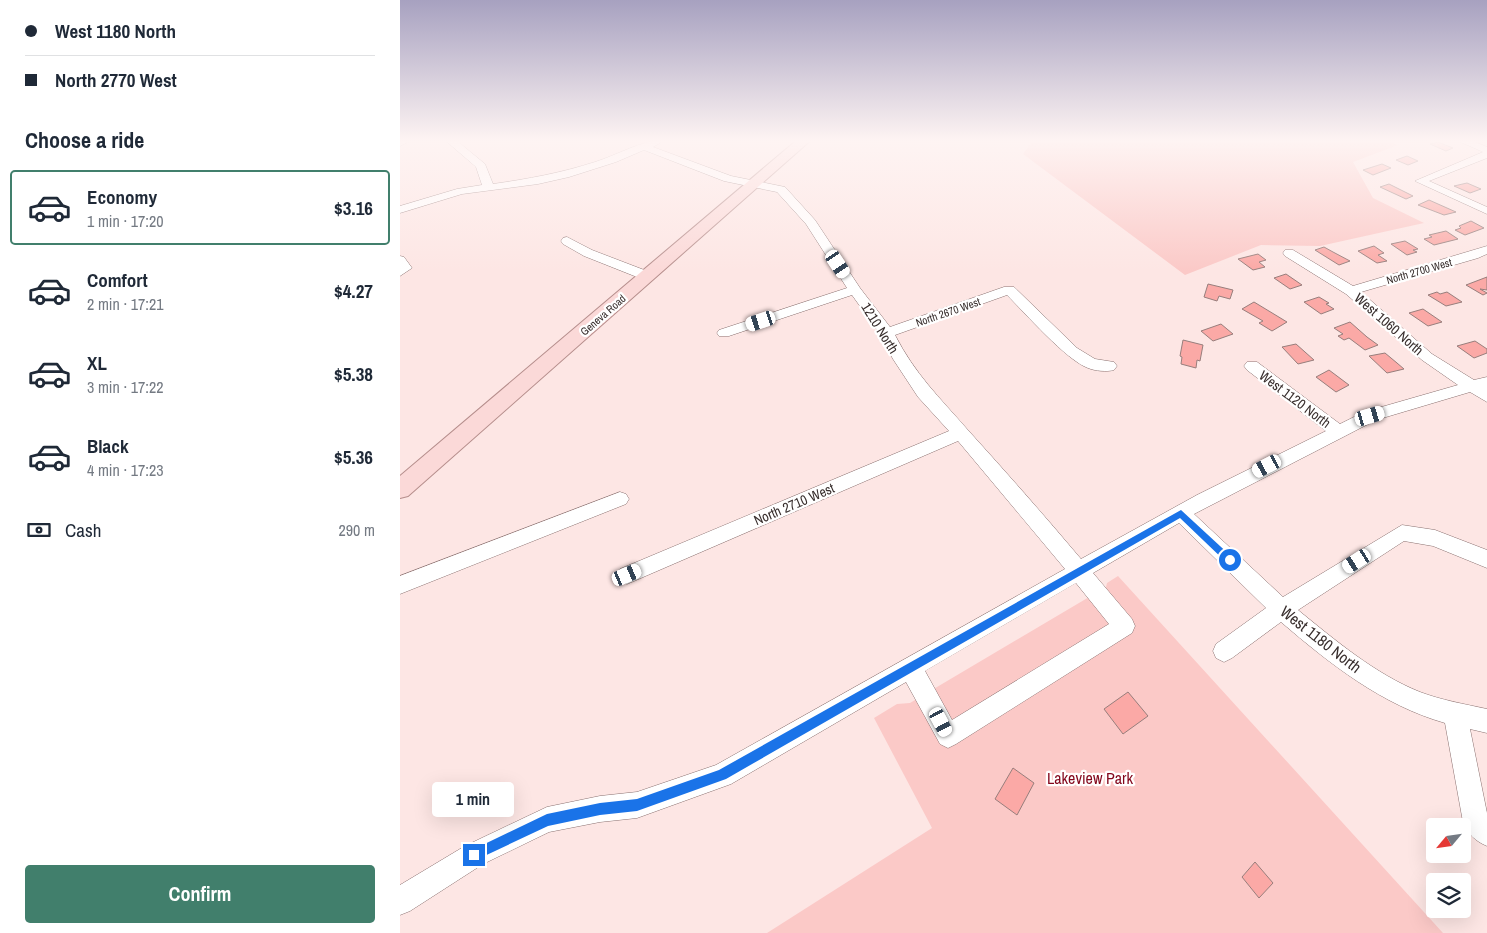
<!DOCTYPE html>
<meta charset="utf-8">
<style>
body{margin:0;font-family:"Archivo Narrow",sans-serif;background:#f6f6f7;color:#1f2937;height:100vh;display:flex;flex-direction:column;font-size:19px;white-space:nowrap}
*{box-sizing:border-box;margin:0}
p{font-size:16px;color:#747a83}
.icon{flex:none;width:28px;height:28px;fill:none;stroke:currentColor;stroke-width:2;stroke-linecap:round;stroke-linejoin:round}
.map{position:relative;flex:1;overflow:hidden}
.side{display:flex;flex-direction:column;background:#fff;width:400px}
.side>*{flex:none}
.top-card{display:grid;align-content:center;height:110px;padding:0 25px;background:#fff}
.needle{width:32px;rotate:241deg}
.buttons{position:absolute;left:1026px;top:818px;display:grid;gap:10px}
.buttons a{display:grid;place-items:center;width:45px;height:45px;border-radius:5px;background:#fff;box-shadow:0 5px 20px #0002;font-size:25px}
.end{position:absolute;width:22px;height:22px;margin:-11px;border:6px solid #1a73e8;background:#fff;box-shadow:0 0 0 2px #fff}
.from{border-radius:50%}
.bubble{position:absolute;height:35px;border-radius:5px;background:#fff;box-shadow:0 5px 20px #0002;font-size:16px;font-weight:700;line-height:35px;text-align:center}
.car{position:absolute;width:15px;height:30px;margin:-15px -8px;border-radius:6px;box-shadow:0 0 4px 1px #0007;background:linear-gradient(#fff 24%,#345 0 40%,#fff 0 76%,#345 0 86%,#fff 0)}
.top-card b{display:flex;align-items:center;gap:18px;height:48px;font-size:19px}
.top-card b+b{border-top:1px solid #e0e1e3}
.top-card i{width:12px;height:12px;background:#1f2937}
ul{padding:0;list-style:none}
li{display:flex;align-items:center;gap:15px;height:75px;margin:0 10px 8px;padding:0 15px;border:2px solid transparent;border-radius:5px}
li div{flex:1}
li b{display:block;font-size:19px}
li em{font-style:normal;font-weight:700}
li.selected{border-color:#417f6c}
li>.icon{width:45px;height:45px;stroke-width:1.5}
h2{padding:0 25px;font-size:22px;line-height:60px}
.pay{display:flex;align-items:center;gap:12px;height:55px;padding:0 25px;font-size:19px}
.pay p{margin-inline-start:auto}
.cta{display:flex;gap:10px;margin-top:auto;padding:10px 25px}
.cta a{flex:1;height:58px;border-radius:5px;background:#417f6c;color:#fff;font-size:20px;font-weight:700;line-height:58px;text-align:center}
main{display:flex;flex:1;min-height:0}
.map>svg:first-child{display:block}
.green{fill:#fbc9c7}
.building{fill:#fba9a6;stroke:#977e7c}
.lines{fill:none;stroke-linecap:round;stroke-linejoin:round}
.minor-casing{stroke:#8a7170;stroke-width:1}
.major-casing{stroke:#b58d8b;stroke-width:2}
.minor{fill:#fff;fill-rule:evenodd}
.major{fill:#fbd9d8;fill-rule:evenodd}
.route{fill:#1a73e8}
.labels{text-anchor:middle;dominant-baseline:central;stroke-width:4.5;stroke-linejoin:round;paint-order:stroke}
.far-street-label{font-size:11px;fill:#382e2d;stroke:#fff}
.street-label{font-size:14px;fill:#382e2d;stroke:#fff}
.near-street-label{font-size:16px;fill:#382e2d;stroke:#fff}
.near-park-label{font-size:16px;fill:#83071c;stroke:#fff}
</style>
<main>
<section class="side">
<div class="top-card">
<b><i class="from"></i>West 1180 North</b>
<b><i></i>North 2770 West</b>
</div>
<h2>Choose a ride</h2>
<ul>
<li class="selected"><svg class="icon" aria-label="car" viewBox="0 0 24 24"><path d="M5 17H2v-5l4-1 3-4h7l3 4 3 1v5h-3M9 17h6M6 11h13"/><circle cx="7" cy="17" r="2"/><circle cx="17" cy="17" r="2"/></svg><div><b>Economy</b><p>1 min · 17:20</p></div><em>$3.16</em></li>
<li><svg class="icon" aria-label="car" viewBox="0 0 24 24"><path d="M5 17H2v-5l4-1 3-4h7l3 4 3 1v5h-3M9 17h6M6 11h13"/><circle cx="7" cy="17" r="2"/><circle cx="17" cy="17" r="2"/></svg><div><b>Comfort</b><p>2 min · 17:21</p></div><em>$4.27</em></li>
<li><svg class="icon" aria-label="car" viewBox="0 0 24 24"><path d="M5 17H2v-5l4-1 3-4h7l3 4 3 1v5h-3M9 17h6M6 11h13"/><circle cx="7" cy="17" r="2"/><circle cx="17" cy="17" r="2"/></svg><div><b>XL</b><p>3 min · 17:22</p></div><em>$5.38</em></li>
<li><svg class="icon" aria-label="car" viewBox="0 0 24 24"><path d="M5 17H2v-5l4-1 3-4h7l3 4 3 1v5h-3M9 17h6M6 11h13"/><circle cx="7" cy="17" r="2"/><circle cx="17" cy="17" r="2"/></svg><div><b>Black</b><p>4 min · 17:23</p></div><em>$5.36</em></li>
</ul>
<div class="pay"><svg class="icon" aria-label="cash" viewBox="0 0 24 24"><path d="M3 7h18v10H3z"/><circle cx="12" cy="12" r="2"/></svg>Cash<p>290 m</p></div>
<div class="cta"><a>Confirm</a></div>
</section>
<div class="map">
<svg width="1087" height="933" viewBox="0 0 1087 933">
<rect width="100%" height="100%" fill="#fde6e4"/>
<!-- green -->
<path class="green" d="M633 140H985L998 145 953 162 973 198 1024 223 920 246 861 245 785 275 623 154Z
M718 576 1043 933H367L532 828 474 718 497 704 510 703 706 587 707 583Z"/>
<!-- building -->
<path class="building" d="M1038 142 1053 148 1046 151 1030 144Z
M1007 156 1018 161 1008 165 996 160Z
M982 164 991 168 973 175 963 170Z
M1067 183 1081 189 1070 193 1054 186Z
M989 184 1013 196 1006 199 980 187Z
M1029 200 1056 212 1044 215 1018 205Z
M1071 221 1084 228 1065 235 1055 230 1061 228 1059 226Z
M1046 231 1058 239 1034 245 1024 239 1032 237 1029 235Z
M1005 241 1018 249 1013 250 1017 252 1007 255 991 244Z
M974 246 984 253 978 255 987 261 977 263 958 251Z
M924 247 933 252 950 261 939 265 915 250Z
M858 254 866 260 859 262 865 267 853 270 838 259Z
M886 274 902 285 890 289 874 278Z
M1087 277V290L1080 289 1087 293 1083 295 1066 285Z
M808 284 833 290 830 299 819 296 817 301 804 297Z
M1037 292 1040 294 1047 292 1062 302 1046 306 1028 295Z
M919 297 929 303 926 304 934 309 921 314 904 302Z
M854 302 887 322 872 331 859 323 863 321 842 309Z
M1023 309 1042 322 1028 326 1009 313Z
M950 322 967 337 978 345 965 350 949 338 944 340 938 336 943 334 934 328Z
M821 324 833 334 813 341 801 331Z
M783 340 803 345 800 361 797 360 796 368 781 364 782 357 780 356Z
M1075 341 1087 349V353L1074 358 1057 346Z
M896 344 914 360 898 364 882 347Z
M985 353 997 363 1004 369 987 373 969 356Z
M929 370 949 385 936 392 916 377Z
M728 692 748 716 723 734 704 709Z
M613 768 634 783 617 815 595 799Z
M855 862 873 883 859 898 842 877Z"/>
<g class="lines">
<defs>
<path id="minor" d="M0 140H12L0 146Z
M45 140H56L85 164 93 184C128 179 161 173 195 162 218 155 241 140 265 140L253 147 331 176 385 187 415 220 460 288 490 327 604 287H614L677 348 695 359 714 362 717 366 714 370C707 372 695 371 688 368 666 360 625 313 607 295L495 335C515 374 539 397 567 429 606 472 644 515 681 559L797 495 926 431 847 370 844 366 847 362H857L940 424 964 412 1058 385 1022 360 946 294 885 256 883 253 885 250H893L953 286 1087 246V254L1078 258 961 292 1032 354 1074 380 1087 377V402L1070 392 976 420 794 514 883 597 1002 525 1035 530 1087 550V568L1033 546 1004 541 898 610C935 640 975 674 1020 692 1041 700 1064 704 1087 709V733L1070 729 1087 813V846C1075 841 1068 834 1063 822L1045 723C982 705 930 664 881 622L832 658 824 662 816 658 813 651 816 644 866 608 779 523 693 573 732 619 735 626 732 633 556 744 548 748 540 744 506 682 331 784 237 818 200 822 149 832 83 864 10 911 0 915V885L65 846 147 807 200 796 237 792 316 765 665 569 558 441 234 581 227 584 220 581 217 575 220 569 549 431 518 397 493 359 480 334 452 295 329 336H319L317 333 319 330 447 288 406 224 377 192 324 181 244 150 216 162 169 177 138 184 62 194 0 213V206L57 189 82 185 76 167ZM676 583 709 624 552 720 525 671Z
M1056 140H1070L1087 147V158L1029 181 1087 207V214L1015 181 1083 152Z
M167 237 192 250 252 273 254 276 252 279H242L184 256 163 244 161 241 163 238Z
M0 256 4 257 12 268 0 276Z
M220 492 226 494 229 499 226 504 0 594V576Z"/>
<path id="major" d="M397 140H411L8 496 0 498V476Z"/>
</defs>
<!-- minor casing -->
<use href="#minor" class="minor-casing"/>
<!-- major casing -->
<use href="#major" class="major-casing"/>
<!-- minor -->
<use href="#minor" class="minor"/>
<!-- major -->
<use href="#major" class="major"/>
</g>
<!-- sky -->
<linearGradient id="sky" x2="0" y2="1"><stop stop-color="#a7a1c0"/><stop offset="0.52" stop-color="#fef4f3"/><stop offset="1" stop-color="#fef4f3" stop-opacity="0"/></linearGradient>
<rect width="1087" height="271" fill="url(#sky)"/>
<!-- route -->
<path class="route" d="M781 510 833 558V563H827L780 518 326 779 237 811 200 815 148 826 78 859 74 861 70 859 68 855 70 851 147 814 200 803 237 799 319 770Z"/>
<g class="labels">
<!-- far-street labels -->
<g class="far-street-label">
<text transform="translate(1019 271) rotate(-16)">North 2700 West</text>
<text transform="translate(548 312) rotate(-19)">North 2670 West</text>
<text transform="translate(203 315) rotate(-41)">Geneva Road</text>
</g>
<!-- street labels -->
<g class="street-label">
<text transform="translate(989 324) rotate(41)">West 1060 North</text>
<text transform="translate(480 328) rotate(58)">1210 North</text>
<text transform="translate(895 399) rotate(37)">West 1120 North</text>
<text transform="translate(394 504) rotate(-23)">North 2710 West</text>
</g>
<!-- near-street labels -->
<g class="near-street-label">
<text transform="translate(921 639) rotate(38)">West 1180 North</text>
</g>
<!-- near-park labels -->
<g class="near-park-label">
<text x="690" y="778">Lakeview Park</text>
</g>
</g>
</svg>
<div class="buttons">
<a><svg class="needle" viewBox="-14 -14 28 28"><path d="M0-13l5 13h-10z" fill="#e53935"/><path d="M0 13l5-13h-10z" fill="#747a83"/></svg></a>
<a><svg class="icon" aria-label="layers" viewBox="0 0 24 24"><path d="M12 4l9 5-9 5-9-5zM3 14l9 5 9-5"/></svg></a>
</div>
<i class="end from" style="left:830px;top:560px"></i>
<i class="end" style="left:74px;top:855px"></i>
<div class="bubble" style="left:32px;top:782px;width:82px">1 min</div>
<i class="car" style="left:438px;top:264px;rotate:146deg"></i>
<i class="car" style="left:361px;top:321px;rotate:252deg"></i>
<i class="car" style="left:970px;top:416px;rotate:74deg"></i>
<i class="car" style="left:867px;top:466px;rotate:242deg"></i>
<i class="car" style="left:957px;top:561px;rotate:237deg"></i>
<i class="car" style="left:227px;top:575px;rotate:67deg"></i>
<i class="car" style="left:541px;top:722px;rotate:152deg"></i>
</div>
</main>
